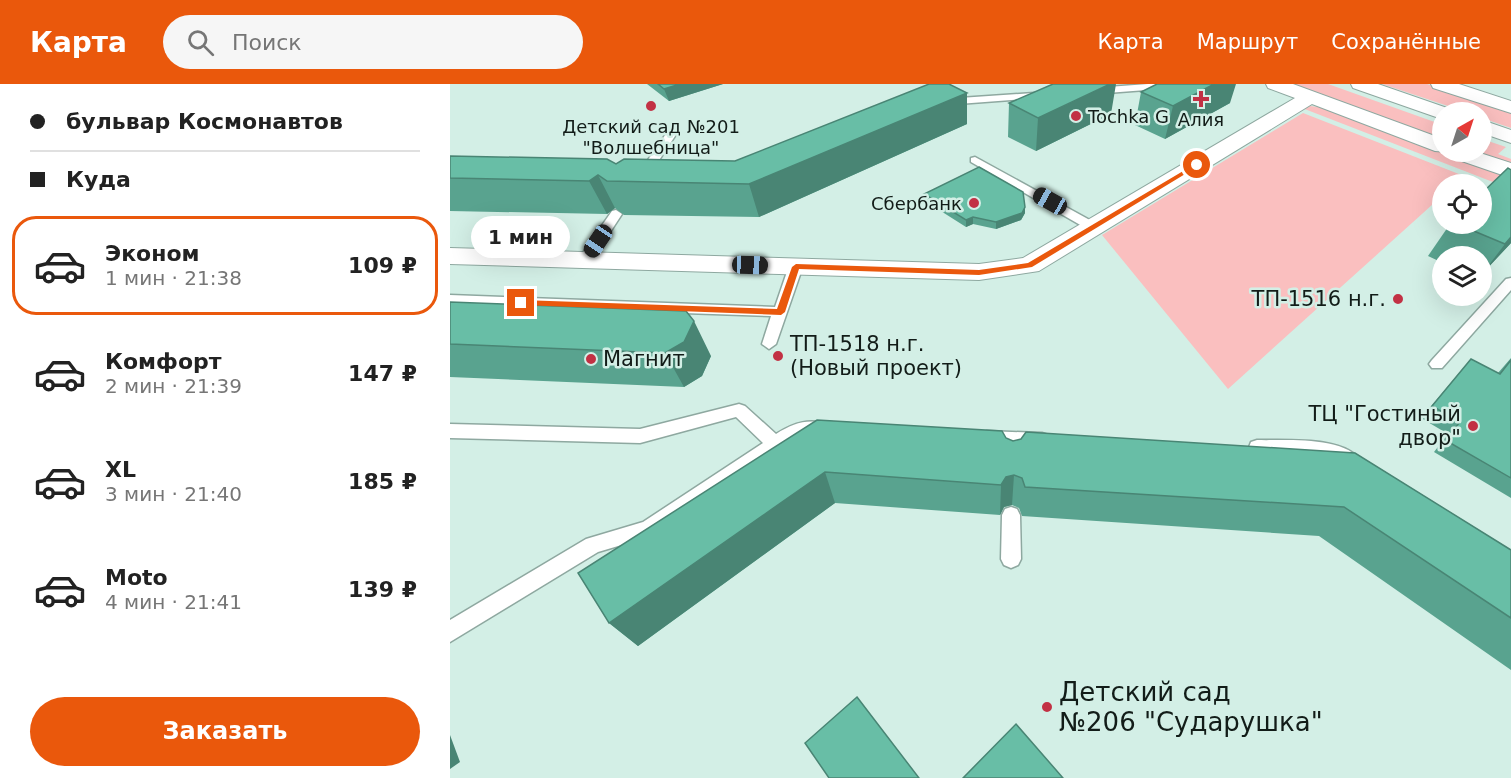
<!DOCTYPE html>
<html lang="ru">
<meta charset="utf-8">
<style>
body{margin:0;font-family:"DejaVu Sans",sans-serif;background:#f6f6f6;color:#222;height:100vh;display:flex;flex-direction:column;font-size:22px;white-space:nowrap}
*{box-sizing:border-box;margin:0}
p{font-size:20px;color:#767676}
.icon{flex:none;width:33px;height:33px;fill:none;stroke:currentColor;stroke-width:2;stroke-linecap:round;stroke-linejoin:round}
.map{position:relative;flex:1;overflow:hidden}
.drawer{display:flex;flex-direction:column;background:#fff;width:450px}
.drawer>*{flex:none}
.banner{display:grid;align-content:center;height:132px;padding:0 30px;background:#fff}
.needle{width:39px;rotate:39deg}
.buttons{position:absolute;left:982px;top:18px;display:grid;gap:12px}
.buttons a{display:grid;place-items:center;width:60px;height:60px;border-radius:50%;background:#fff;box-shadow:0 6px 24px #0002;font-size:30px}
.end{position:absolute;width:27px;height:27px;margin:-14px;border:8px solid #ea580c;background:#fff;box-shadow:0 0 0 3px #fff}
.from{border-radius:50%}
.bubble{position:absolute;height:42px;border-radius:21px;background:#fff;box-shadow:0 6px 24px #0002;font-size:20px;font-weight:700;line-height:42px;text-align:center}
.car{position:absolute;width:18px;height:36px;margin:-18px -9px;border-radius:8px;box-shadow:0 0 4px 2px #0007;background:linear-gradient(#222 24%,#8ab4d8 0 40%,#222 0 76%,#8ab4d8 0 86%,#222 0)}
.banner b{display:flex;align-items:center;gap:21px;height:57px;font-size:22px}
.banner b+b{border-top:2px solid #e0e0e0}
.banner i{width:15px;height:15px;background:#222}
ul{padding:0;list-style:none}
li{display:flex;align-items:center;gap:18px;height:99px;margin:0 12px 9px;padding:0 18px;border:3px solid transparent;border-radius:24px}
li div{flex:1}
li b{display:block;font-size:22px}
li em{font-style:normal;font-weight:700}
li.current{border-color:#ea580c}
li>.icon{width:54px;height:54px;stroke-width:1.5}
.cta{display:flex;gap:12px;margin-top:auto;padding:12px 30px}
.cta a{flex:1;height:69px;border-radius:36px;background:#ea580c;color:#fff;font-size:24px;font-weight:700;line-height:69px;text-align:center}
header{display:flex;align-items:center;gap:36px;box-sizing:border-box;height:84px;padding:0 30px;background:#ea580c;color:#fff}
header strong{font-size:28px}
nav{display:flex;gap:33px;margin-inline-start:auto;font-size:21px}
.search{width:420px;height:54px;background:#f6f6f6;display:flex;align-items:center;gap:15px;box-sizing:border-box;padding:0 21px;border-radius:33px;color:#767676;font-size:22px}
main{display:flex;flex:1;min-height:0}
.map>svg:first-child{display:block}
.green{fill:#fabfbf}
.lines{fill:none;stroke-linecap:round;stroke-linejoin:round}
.lane-casing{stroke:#8ea8a0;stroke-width:3}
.street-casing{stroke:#8ea8a0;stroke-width:2}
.secondary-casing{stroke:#8ea8a0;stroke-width:2}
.lane{fill:#fff;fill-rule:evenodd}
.street{fill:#fff;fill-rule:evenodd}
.secondary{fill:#fff;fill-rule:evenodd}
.wall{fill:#59a38f}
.shaded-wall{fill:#498574}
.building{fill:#68bea6;stroke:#498574;stroke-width:1.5}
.route{fill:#ea580c}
.poi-dot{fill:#c23144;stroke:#d3efe6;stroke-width:2}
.labels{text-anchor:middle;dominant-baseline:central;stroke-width:5;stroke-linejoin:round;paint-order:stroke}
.far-poi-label{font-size:18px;fill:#121c18;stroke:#d3efe6}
.poi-label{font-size:21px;fill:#121c18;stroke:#d3efe6;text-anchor:end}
.near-poi-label{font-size:26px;fill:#121c18;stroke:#d3efe6;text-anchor:start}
</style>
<header>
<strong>Карта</strong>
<div class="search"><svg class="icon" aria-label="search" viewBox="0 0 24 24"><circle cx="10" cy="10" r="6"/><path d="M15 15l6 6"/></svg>Поиск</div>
<nav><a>Карта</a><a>Маршрут</a><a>Сохранённые</a></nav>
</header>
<main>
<section class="drawer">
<div class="banner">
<b><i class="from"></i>бульвар Космонавтов</b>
<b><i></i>Куда</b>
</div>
<ul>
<li class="current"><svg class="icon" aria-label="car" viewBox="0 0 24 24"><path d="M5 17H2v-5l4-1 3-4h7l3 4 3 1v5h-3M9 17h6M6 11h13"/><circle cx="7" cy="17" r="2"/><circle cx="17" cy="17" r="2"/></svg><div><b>Эконом</b><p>1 мин · 21:38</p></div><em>109 ₽</em></li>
<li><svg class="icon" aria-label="car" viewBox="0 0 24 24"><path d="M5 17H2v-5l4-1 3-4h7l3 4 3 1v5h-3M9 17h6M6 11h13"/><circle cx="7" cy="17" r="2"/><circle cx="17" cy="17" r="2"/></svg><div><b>Комфорт</b><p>2 мин · 21:39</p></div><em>147 ₽</em></li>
<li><svg class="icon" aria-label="car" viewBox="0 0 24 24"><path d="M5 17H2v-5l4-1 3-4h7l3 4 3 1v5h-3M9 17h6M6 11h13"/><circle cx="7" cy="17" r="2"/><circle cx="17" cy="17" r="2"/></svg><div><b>XL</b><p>3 мин · 21:40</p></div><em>185 ₽</em></li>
<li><svg class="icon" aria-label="car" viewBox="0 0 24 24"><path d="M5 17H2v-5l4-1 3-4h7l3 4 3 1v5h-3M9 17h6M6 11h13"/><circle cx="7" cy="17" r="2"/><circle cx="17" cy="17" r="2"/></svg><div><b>Moto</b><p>4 мин · 21:41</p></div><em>139 ₽</em></li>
</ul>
<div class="cta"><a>Заказать</a></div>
</section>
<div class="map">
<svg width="1061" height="694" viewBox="0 0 1061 694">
<rect width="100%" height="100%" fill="#d3efe6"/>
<!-- green -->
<path class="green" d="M833 0H878L993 41V59Z
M932 0H977L1061 28V44L1032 34V28H1016Z
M860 22 875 24 1061 95V105L852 24Z
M853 29 1014 92 1005 100H993V111L778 305 652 151Z
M1032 55 1056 63 1048 70 1061 75V84L1016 68H1032Z"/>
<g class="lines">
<defs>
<path id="lane" d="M698 0H719L709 5 644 10 639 7 644 4Z
M598 8 603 11 601 13 495 21 490 18 495 15Z
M222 46 227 49 198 93 196 95H188L186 93 218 47Z
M525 73 647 140 649 143 647 146H639L521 78V74Z
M166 126 172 130 140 179H130L129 176 130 173 162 127Z
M346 178 353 182 326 260 319 265 312 260 321 232 0 221V211L325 223 339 182Z
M1061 194V206L992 284H982L979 280 982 276 1056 195Z
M289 320 295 322 326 350C345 338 359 334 382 341L384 346 382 351 376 352 351 351 205 451 148 468 0 558V536L136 455 193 438 313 359 286 333 190 359 0 354V340L190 345Z
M537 347 592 349 598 351 600 356 598 361 592 363 537 361 531 359 529 354 531 349Z
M807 356C834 357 897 351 912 379L909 384 903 386 880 373 807 370 801 368 799 363 801 358Z
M561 423 567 425 570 431 571 475 568 481 561 484 554 481 551 475 552 431 555 425Z"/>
<path id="street" d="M816 0H843L993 55V68H997L985 67 862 20 589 187 529 196 0 180V164L529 180 573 174 845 14 818 4Z
M981 0H1009L1061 17V29L983 4Z
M997 68H1027L1061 79V94L1000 73Z"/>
<path id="secondary" d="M901 0H928L1000 25 1003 28H993V35L986 33 903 4Z
M1032 36 1061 46V59L1032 49Z"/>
</defs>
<!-- lane casing -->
<use href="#lane" class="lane-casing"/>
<!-- street casing -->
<use href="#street" class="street-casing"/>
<!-- secondary casing -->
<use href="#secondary" class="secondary-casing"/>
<!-- lane -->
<use href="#lane" class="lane"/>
<!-- street -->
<use href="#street" class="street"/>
<!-- secondary -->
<use href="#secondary" class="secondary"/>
</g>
<!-- wall -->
<path class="wall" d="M197 0H273L219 17Z
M691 8 780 19 715 55 685 41Z
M517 9V40L309 133 174 131 165 124 157 130 0 127V72L166 80 285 77Z
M559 19 661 30 586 67 558 53Z
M474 110 575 129 571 136 546 145 523 140 516 143 475 117Z
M1000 140H1032L1061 159 1032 190V172H993V179L978 172Z
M0 218 261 272 252 292 234 303 0 293Z
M1061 274V414L984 368 998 350 971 334 1021 275 1048 289Z
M367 336 556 354 563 357 905 369 1061 466V586L869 452 572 432 569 424 562 421 554 423 550 431 385 419 188 562 159 539Z"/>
<!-- shaded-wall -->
<path class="shaded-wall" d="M230 0H273L219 17 214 5Z
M660 0H666L661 30 586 67 588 34Z
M764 0H786L780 19 715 55 723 22Z
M517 9V40L309 133 299 100Z
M148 91 165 124 157 130 139 97Z
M575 123V129L571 136 546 145V138Z
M523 133V140L516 143V136Z
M1061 153V159L1032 190 1055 160Z
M244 237 261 272 252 292 234 303 215 269Z
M375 388 385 419 188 562 159 539Z
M564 391 562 421 554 423 550 431 551 401 556 393Z
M0 651 10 678 0 685Z"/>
<!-- building -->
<path class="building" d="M208 0H230L214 5Z
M479 0H499L517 9 299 100 157 97 148 91 139 97 0 94V72L157 75 166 80 174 75 285 77Z
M603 0H660L588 34 559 19Z
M707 0H764L723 22 691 8Z
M529 83 573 108 575 123 572 129 546 138 523 133 516 136 474 110Z
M1058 84 1061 86V153L1055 160 1007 140H1032V109Z
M0 218 236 227 244 237 234 258 215 269 0 260Z
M1021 275 1050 290 1061 276V394L995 356 1010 338 982 322Z
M367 336 552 347 556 354 563 357 571 355 576 348 905 369 1061 466V534L894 423 575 403 572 394 564 391 556 393 551 401 375 388 159 539 128 489Z
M407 613 469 694H379L355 659Z
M566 640 613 694H513Z"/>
<!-- route -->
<path class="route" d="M745 80 750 81 582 183 529 191 349 185 335 228 331 231 71 221 67 219 71 216 327 225 342 183 346 180 529 186 578 179Z"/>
<!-- markers -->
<g class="poi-dot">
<path d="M748 6h6v6h6v6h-6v6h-6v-6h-6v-6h6z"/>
<circle cx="201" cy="22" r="6"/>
<circle cx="626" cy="32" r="6"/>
<circle cx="524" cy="119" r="6"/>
<circle cx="948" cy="215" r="6"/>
<circle cx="328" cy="272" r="6"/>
<circle cx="141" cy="275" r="6"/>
<circle cx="1023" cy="342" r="6"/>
<circle cx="597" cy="623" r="6"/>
</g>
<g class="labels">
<!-- far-poi labels -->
<g class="far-poi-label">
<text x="638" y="32" text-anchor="start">Tochka G</text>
<text x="751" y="35">Алия</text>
<text x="201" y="42">Детский сад №201<tspan x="201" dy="21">"Волшебница"</tspan></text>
<text x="512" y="119" text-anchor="end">Сбербанк</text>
</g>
<!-- poi labels -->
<g class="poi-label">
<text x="936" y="215">ТП-1516 н.г.</text>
<text x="340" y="260" text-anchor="start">ТП-1518 н.г.<tspan x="340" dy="24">(Новый проект)</tspan></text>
<text x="153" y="275" text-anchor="start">Магнит</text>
<text x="1011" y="330">ТЦ "Гостиный<tspan x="1011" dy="24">двор"</tspan></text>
</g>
<!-- near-poi labels -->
<g class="near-poi-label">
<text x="609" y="608">Детский сад<tspan x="609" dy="30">№206 "Сударушка"</tspan></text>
</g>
</g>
</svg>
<div class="buttons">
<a><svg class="needle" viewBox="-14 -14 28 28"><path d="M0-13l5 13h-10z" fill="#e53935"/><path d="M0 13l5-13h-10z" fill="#767676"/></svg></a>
<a><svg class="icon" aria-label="locate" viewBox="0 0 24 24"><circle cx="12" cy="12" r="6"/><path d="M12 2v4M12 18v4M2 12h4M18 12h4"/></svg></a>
<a><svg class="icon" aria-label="layers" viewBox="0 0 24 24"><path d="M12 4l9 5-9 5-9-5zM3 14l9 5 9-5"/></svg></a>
</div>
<i class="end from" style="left:747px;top:81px"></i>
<i class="end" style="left:71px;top:219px"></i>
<div class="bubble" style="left:21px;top:132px;width:99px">1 мин</div>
<i class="car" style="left:600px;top:117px;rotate:299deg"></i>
<i class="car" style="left:148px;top:157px;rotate:214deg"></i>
<i class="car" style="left:300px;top:181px;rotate:92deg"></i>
</div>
</main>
